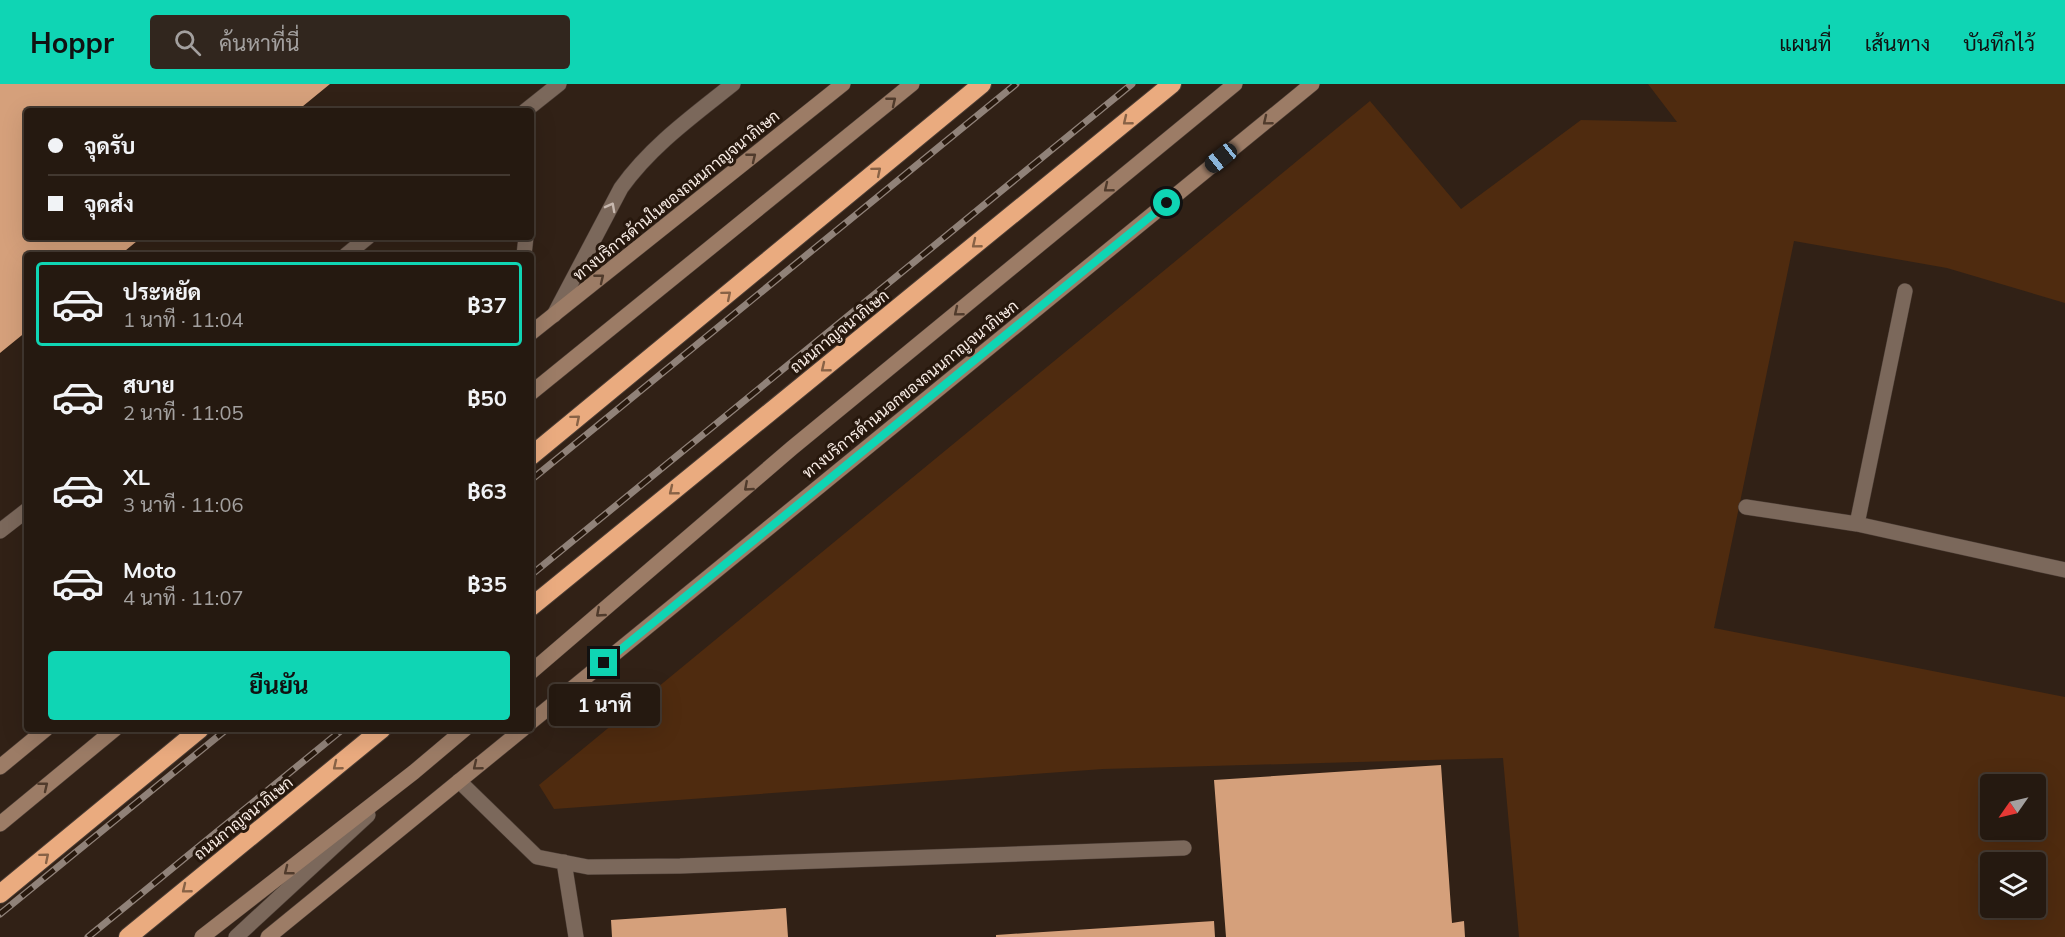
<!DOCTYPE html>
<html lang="th">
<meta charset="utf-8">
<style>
body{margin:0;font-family:Mulish,Sarabun,sans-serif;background:#31261e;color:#f1f3f6;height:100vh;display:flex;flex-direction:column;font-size:22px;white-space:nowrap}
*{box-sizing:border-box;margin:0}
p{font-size:20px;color:#a3a09f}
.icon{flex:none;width:33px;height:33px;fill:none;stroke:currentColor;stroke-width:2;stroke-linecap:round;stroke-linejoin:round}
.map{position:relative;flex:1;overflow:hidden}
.drawer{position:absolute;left:24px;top:168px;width:510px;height:480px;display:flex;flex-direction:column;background:#251910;border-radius:6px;box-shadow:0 6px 24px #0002,0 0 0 2px #423830}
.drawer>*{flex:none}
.banner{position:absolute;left:24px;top:24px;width:510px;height:132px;border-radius:6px;box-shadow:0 6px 24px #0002,0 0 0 2px #423830;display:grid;align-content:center;height:132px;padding:0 24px;background:#251910}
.needle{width:39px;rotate:236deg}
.fabs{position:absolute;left:1980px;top:690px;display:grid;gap:12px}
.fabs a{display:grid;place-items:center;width:66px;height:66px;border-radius:6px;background:#251910;box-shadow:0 6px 24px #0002,0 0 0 2px #423830;font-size:30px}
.end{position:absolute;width:27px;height:27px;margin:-14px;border:8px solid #0fd5b4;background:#111;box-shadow:0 0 0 3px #111}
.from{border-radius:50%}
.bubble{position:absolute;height:42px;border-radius:6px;background:#251910;box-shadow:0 6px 24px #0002,0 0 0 2px #423830;font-size:20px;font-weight:700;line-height:42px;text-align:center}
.car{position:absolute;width:18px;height:36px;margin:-18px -9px;border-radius:8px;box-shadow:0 0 4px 2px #0007;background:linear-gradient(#222 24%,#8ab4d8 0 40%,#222 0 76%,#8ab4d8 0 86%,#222 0)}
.banner b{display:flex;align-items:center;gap:21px;height:57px;font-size:22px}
.banner b+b{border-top:2px solid #423830}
.banner i{width:15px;height:15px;background:#f1f3f6}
ul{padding:10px 0 0;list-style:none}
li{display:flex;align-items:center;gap:18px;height:84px;margin:0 12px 9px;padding:0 12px;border:3px solid transparent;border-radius:6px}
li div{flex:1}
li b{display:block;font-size:22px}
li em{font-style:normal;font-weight:700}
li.active{border-color:#0fd5b4}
li>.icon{width:54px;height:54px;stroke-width:1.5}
.action{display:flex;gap:12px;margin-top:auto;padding:12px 24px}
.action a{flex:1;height:69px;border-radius:6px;background:#0fd5b4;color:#111;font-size:24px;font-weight:700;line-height:69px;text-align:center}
header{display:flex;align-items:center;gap:36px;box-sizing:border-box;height:84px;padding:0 30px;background:#0fd5b4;color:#111}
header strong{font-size:28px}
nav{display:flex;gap:33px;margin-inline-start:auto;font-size:21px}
.search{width:420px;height:54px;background:#31261e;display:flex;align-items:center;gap:15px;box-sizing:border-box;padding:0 21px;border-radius:6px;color:#a3a09f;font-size:22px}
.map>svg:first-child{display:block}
.green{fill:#4f2b0f;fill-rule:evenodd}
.building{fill:#d5a07b}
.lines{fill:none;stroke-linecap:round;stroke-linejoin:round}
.lane-casing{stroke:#4a3c34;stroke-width:16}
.street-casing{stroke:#4a3c34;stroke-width:16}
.secondary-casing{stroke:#4a3c34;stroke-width:16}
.highway-casing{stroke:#4a3c34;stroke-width:20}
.lane{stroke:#7b685b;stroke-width:15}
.street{stroke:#7b685b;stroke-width:15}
.secondary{stroke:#9c7c66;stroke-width:15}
.highway{stroke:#eaab7f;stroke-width:18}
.rail-casing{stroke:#908279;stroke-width:7}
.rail{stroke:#27180d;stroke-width:4.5;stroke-dasharray:14;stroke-linecap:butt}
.oneway{stroke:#503b2c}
.oneway2{stroke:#886246}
.oneway3{stroke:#c7b8af}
.route{stroke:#0fd5b4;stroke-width:8}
.labels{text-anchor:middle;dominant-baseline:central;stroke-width:6;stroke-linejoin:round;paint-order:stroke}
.street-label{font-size:16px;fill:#faeee7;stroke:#27180d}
</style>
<header>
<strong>Hoppr</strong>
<div class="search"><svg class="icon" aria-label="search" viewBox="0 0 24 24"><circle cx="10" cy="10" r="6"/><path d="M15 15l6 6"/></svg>ค้นหาที่นี่</div>
<nav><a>แผนที่</a><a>เส้นทาง</a><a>บันทึกไว้</a></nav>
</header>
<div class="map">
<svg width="2065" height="853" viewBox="0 0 2065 853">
<rect width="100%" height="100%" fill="#312116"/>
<!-- green -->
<path class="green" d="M1648 0H2065V219L1947 184 1794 157 1714 544 2065 613V853H1519L1503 674 1103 685 554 725 539 701 1370 17 1461 125 1581 36 1677 38ZM1990 700H2036V746H1990ZM1990 778H2036V824H1990Z"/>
<!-- building -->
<path class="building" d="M0 0H330L297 27H27V153H142L120 171H27V247L0 269Z
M1441 681 1452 839 1464 837 1465 853H1226L1214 696Z
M786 824 788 853H612L611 836Z
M1214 837 1215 853H996V851Z"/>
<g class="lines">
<defs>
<path id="lane" d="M525 27 559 0
M346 171 368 153
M524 171 526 153
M554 231 621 104C651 62 693 32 733 0
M0 447 27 426
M459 697 537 773 588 783 680 782 1184 764
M564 778 576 853
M236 853 368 731"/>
<path id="street" d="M1746 423 1857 440 2065 486
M1857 440 1905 207"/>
<path id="secondary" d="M531 249 843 0
M531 309 912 0
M531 588 792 364 1235 0
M531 638 1312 0
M0 683 46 645
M0 740 115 645
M202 853 414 688 465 645
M268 853 523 645"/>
<path id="highway" d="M531 372 982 0
M531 523 1172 0
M0 810 200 645
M128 853 382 645"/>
</defs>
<!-- lane casing -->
<use href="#lane" class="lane-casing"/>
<!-- street casing -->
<use href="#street" class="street-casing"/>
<!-- secondary casing -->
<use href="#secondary" class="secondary-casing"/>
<!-- highway casing -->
<use href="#highway" class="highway-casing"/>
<!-- lane -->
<use href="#lane" class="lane"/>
<!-- street -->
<use href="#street" class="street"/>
<!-- secondary -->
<use href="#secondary" class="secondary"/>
<!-- highway -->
<use href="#highway" class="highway"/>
<defs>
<path id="rail" d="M531 396 1016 0
M531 491 1132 0
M0 830 227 645
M88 853 343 645"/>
</defs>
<!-- rail casing -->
<use href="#rail" class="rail-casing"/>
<!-- rail -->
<use href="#rail" class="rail"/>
</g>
<!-- one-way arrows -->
<defs><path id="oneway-chevron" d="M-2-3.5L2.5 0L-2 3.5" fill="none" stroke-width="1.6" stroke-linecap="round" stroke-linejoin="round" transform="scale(1.5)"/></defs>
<g class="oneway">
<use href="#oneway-chevron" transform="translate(892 17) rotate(-39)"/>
<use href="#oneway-chevron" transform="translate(1267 37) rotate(141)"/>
<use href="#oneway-chevron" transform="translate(752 73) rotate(-39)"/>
<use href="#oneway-chevron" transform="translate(1108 104) rotate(141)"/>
<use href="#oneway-chevron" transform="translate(600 194) rotate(-39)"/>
<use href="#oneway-chevron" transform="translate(958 228) rotate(141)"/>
<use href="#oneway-chevron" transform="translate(748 403) rotate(139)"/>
<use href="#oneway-chevron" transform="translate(600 529) rotate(139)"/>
<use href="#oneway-chevron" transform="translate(477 682) rotate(141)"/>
<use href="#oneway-chevron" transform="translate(44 702) rotate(-39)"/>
<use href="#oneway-chevron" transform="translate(288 787) rotate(142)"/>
</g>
<g class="oneway2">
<use href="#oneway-chevron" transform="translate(1127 37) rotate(141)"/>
<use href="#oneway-chevron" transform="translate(877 87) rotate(-40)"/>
<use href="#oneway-chevron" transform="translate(976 160) rotate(141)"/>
<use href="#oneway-chevron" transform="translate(727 211) rotate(-40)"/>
<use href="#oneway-chevron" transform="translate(825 284) rotate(141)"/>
<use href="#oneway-chevron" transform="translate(576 335) rotate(-40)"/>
<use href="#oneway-chevron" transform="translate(673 407) rotate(141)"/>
<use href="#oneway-chevron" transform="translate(337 682) rotate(141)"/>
<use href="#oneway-chevron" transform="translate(45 773) rotate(-40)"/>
<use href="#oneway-chevron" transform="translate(186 805) rotate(141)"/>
</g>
<use class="oneway3" href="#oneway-chevron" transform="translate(611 123) rotate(-62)"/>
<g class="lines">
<!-- route -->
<path class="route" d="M604 579 1167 119"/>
</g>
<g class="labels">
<!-- street labels -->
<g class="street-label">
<text transform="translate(676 111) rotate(-39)">ทางบริการด้านในของถนนกาญจนาภิเษก</text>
<text transform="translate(839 247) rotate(-39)">ถนนกาญจนาภิเษก</text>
<text transform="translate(910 305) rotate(-39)">ทางบริการด้านนอกของถนนกาญจนาภิเษก</text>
<text transform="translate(243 734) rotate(-39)">ถนนกาญจนาภิเษก</text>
</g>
</g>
</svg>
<div class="fabs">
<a><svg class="needle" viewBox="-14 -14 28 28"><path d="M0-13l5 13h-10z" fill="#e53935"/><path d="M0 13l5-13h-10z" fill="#a3a09f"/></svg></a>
<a><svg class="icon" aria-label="layers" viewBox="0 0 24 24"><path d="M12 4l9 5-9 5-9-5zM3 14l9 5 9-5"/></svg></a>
</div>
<i class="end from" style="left:1167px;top:119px"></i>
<i class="end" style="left:604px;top:579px"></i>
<div class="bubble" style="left:549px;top:600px;width:111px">1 นาที</div>
<i class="car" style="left:1221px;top:74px;rotate:231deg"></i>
<div class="banner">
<b><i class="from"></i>จุดรับ</b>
<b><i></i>จุดส่ง</b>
</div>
<section class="drawer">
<ul>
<li class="active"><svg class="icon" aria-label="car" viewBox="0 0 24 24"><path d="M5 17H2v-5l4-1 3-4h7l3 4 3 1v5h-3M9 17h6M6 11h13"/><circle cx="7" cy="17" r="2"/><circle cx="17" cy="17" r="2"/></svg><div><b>ประหยัด</b><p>1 นาที · 11:04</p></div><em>฿37</em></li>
<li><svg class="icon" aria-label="car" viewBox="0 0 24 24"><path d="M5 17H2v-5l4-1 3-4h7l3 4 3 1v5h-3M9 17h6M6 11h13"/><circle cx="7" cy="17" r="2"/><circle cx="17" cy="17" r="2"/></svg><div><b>สบาย</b><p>2 นาที · 11:05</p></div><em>฿50</em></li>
<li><svg class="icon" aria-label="car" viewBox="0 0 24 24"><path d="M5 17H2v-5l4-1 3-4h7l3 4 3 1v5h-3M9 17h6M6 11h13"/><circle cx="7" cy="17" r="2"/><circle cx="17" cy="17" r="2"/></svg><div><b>XL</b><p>3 นาที · 11:06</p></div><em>฿63</em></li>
<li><svg class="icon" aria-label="car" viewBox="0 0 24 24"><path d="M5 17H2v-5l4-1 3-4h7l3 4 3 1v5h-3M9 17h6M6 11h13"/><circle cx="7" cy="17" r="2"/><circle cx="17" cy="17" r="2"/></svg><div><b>Moto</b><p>4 นาที · 11:07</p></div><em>฿35</em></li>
</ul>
<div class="action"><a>ยืนยัน</a></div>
</section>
</div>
